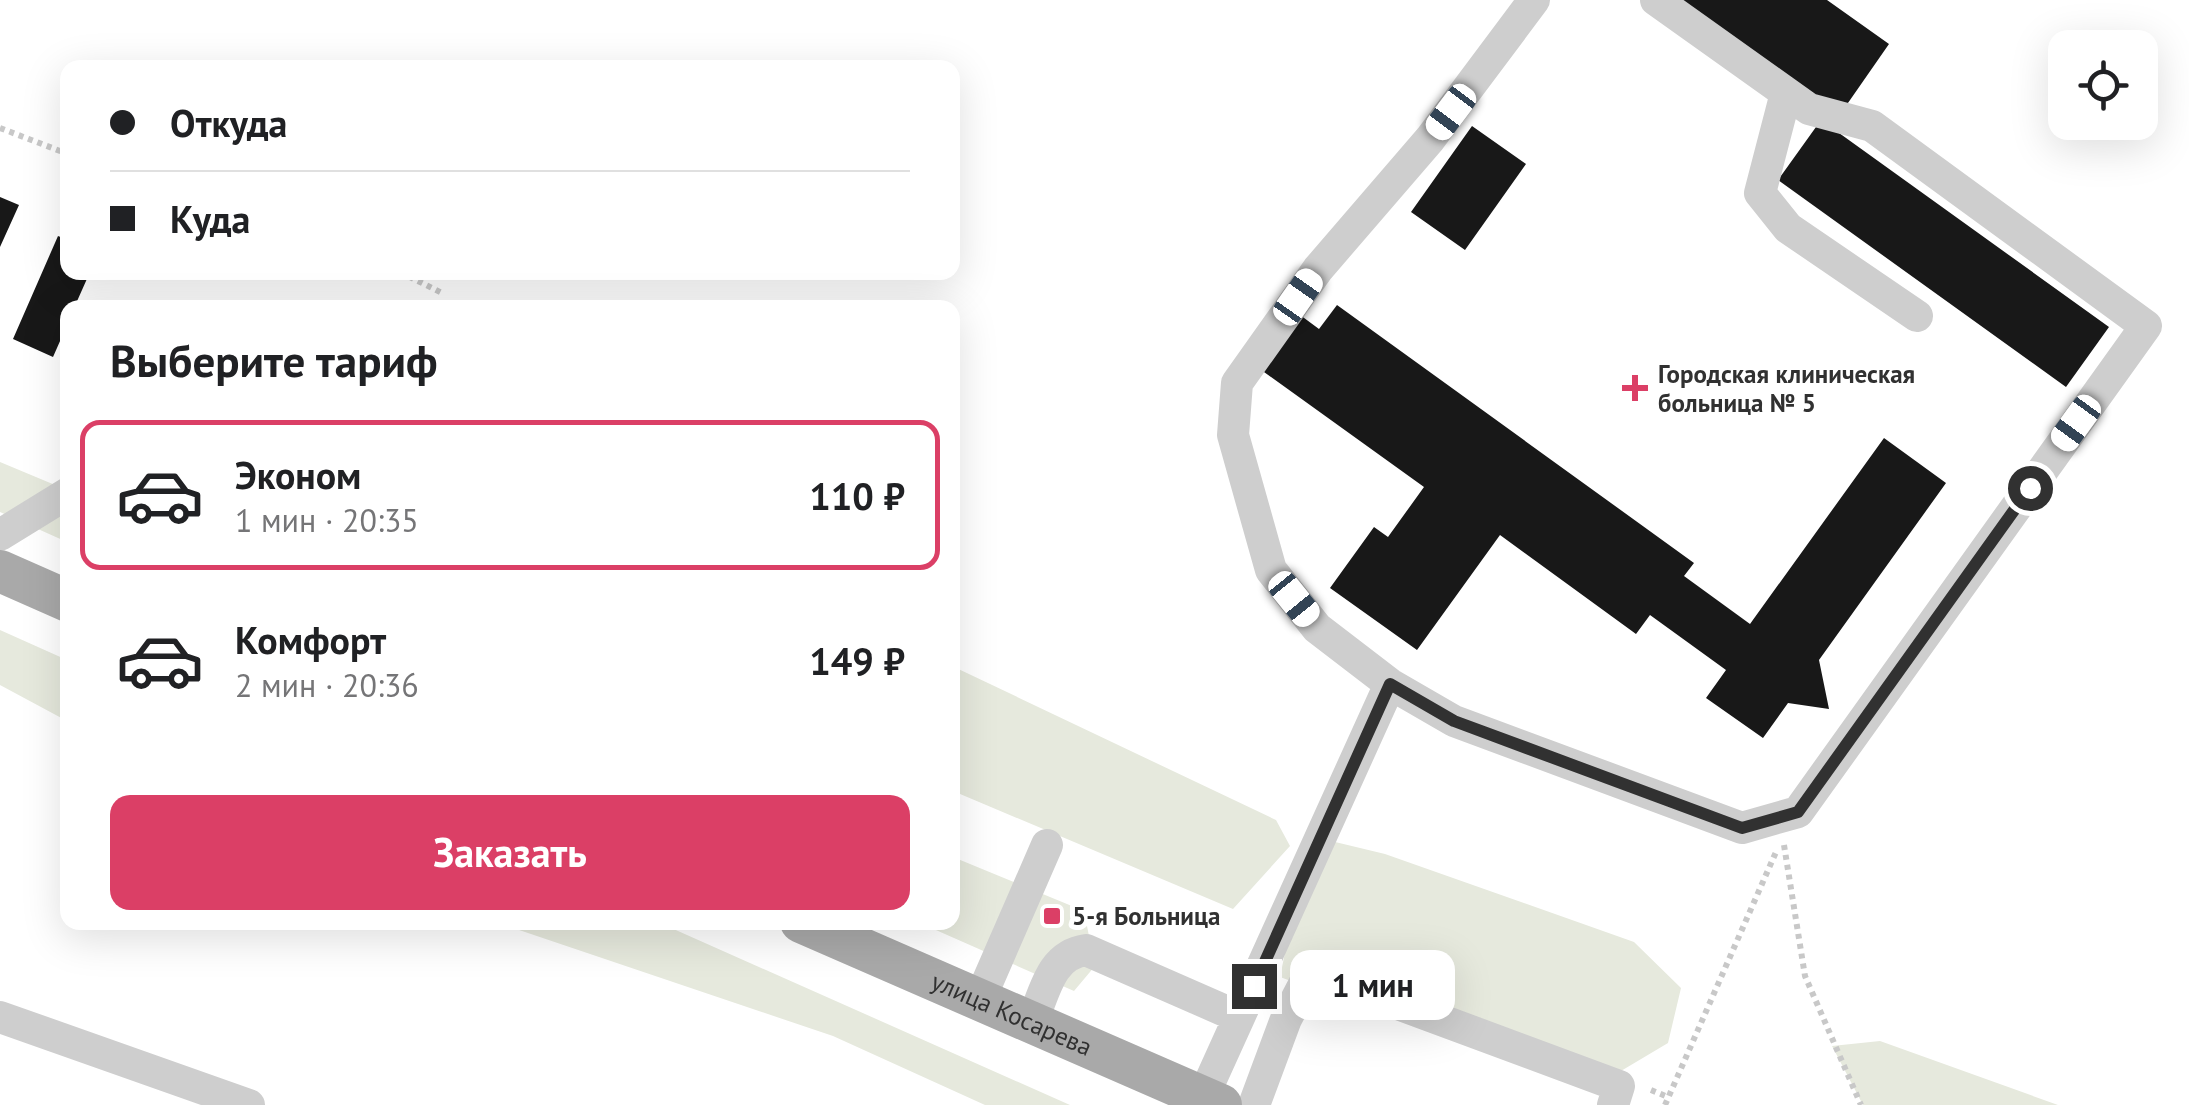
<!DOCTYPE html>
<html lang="ru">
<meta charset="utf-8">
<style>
body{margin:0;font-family:"PT Sans",sans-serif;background:#f2f2f2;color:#202124;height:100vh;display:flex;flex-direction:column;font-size:38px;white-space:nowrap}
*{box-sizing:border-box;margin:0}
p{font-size:32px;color:#757577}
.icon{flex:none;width:55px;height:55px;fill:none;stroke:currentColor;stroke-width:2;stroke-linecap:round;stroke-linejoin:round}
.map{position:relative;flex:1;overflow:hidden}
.side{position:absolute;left:60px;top:300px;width:900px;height:630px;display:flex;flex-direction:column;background:#fff;border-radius:20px;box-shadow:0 10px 40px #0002}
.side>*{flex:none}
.top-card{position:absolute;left:60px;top:60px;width:900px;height:220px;border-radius:20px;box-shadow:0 10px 40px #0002;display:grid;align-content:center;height:220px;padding:0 50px;background:#fff}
.buttons{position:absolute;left:2048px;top:30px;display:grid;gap:20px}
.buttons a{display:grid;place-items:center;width:110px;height:110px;border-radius:20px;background:#fff;box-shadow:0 10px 40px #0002;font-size:50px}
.end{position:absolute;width:45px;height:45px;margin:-22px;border:12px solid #313131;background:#fff;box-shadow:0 0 0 5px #fff}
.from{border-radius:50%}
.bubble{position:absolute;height:70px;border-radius:20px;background:#fff;box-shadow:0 10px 40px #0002;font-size:32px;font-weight:700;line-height:70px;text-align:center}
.car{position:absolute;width:30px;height:60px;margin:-30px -15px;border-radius:12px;box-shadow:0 0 8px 2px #0007;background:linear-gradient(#fff 24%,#345 0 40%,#fff 0 76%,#345 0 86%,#fff 0)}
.top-card b{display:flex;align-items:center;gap:35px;height:95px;font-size:38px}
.top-card b+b{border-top:2px solid #e0e0e0}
.top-card i{width:25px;height:25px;background:#202124}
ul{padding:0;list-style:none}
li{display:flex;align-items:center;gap:30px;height:150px;margin:0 20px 15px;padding:0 30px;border:5px solid transparent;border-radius:20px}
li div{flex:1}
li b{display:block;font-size:38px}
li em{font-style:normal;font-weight:700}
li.on{border-color:#db3f66}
li>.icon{width:90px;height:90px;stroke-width:1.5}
h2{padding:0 50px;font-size:45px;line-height:120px}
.action{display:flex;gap:20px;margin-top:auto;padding:20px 50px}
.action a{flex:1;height:115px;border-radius:20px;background:#db3f66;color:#fff;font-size:40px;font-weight:700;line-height:115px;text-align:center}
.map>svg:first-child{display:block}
.green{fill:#e6e9dd}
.building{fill:#181818}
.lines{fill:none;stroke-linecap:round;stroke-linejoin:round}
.path{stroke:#c8c8c8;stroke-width:6;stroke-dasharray:5 5;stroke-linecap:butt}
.minor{stroke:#cecece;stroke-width:32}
.major{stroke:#a9a9a9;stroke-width:42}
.route{stroke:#313131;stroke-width:12}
.poi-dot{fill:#db3f66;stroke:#fff;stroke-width:4}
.labels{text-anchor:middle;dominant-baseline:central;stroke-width:10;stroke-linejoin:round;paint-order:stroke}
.poi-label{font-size:25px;font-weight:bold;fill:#313131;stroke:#fff;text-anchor:start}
.street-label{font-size:25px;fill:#313131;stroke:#fff}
</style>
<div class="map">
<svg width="2189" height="1105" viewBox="0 0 2189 1105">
<rect width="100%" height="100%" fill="#fff"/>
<!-- green -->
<path class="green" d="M0 462 67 490V542L0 512Z
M0 630 67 660V721L0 685Z
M952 666 1276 820 1290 846 1233 909 953 791Z
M1331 841 1385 854 1634 942 1681 988 1668 1043 1589 1090 1280 977 1290 928Z
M953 857 1084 911 1095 966 1074 991 920 923 952 922Z
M498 923H660L1070 1105H985L833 1036Z
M1880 1041 2058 1105H1863L1832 1046Z"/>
<!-- building -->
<path class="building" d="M1681 0H1827L1889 44 1841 113Z
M1821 120 2109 327 2066 387 1778 180Z
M1472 126 1526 164 1465 250 1411 212Z
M0 197 19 205 0 247Z
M58 236 68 240V272H90L74 308H68V323L53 357 13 339Z
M1337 305 1694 563 1684 576 1750 624 1884 438 1946 483 1819 660 1829 709 1788 703 1763 738 1706 698 1726 670 1650 615 1636 634 1500 535 1417 650 1330 588 1374 527 1388 537 1424 487 1257 367 1296 312 1319 329Z"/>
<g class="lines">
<!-- path -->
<path class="path" d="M0 128 68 154
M400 272 444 294
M1784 845 1805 976 1861 1105
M1651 1090 1668 1097
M1665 1105 1776 852"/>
<!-- minor -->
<path class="minor" d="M1534 0 1430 139 1318 269 1237 383 1233 435 1271 570 1317 628 1390 684 1454 721 1742 828 1798 812 2146 326 1872 126 1809 109 1656 0
M1786 93 1760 193 1788 228 1917 316
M0 535 68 493
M980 999 1047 845
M0 1017 249 1105
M1032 1022C1045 992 1050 955 1086 950L1239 1017
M1203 1097 1390 684
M1254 1105 1286 1019 1309 975 1317 974 1619 1086 1613 1105"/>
<!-- major -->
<g class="major">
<path d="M0 571 68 601"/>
<path id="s1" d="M801 922 1221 1105"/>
</g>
</g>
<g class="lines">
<!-- route -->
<path class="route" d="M1254 986 1390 684 1454 721 1742 828 1798 812 2030 488"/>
</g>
<!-- markers -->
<g class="poi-dot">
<path d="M1630 373h10v10h10v10h-10v10h-10v-10h-10v-10h10z"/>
<rect x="1042" y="906" width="20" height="20" rx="5"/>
</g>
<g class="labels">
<!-- poi labels -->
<g class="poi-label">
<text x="1658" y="374">Городская клиническая<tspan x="1658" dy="29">больница № 5</tspan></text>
<text x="1072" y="916">5-я Больница</text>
</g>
<!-- street labels -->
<g class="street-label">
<text stroke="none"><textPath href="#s1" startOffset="230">улица Косарева</textPath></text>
</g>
</g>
</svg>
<div class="buttons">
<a><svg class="icon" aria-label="locate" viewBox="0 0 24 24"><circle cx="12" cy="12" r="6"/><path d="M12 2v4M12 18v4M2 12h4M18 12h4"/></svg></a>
</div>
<i class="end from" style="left:2030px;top:488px"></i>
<i class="end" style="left:1254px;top:986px"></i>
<div class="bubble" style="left:1290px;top:950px;width:165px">1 мин</div>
<i class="car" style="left:1451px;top:112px;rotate:217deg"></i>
<i class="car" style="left:1298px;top:297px;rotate:35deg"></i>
<i class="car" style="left:2076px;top:423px;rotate:216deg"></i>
<i class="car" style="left:1294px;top:599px;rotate:141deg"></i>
<div class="top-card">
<b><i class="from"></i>Откуда</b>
<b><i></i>Куда</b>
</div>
<section class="side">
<h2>Выберите тариф</h2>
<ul>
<li class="on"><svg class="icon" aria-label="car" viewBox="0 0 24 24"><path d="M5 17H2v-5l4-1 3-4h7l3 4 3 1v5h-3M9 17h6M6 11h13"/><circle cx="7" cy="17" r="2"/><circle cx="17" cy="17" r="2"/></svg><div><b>Эконом</b><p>1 мин · 20:35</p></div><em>110 ₽</em></li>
<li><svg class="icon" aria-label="car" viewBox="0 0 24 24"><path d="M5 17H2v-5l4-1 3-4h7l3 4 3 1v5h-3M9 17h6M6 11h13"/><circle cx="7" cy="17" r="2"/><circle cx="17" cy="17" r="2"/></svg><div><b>Комфорт</b><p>2 мин · 20:36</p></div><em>149 ₽</em></li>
</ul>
<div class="action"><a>Заказать</a></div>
</section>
</div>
